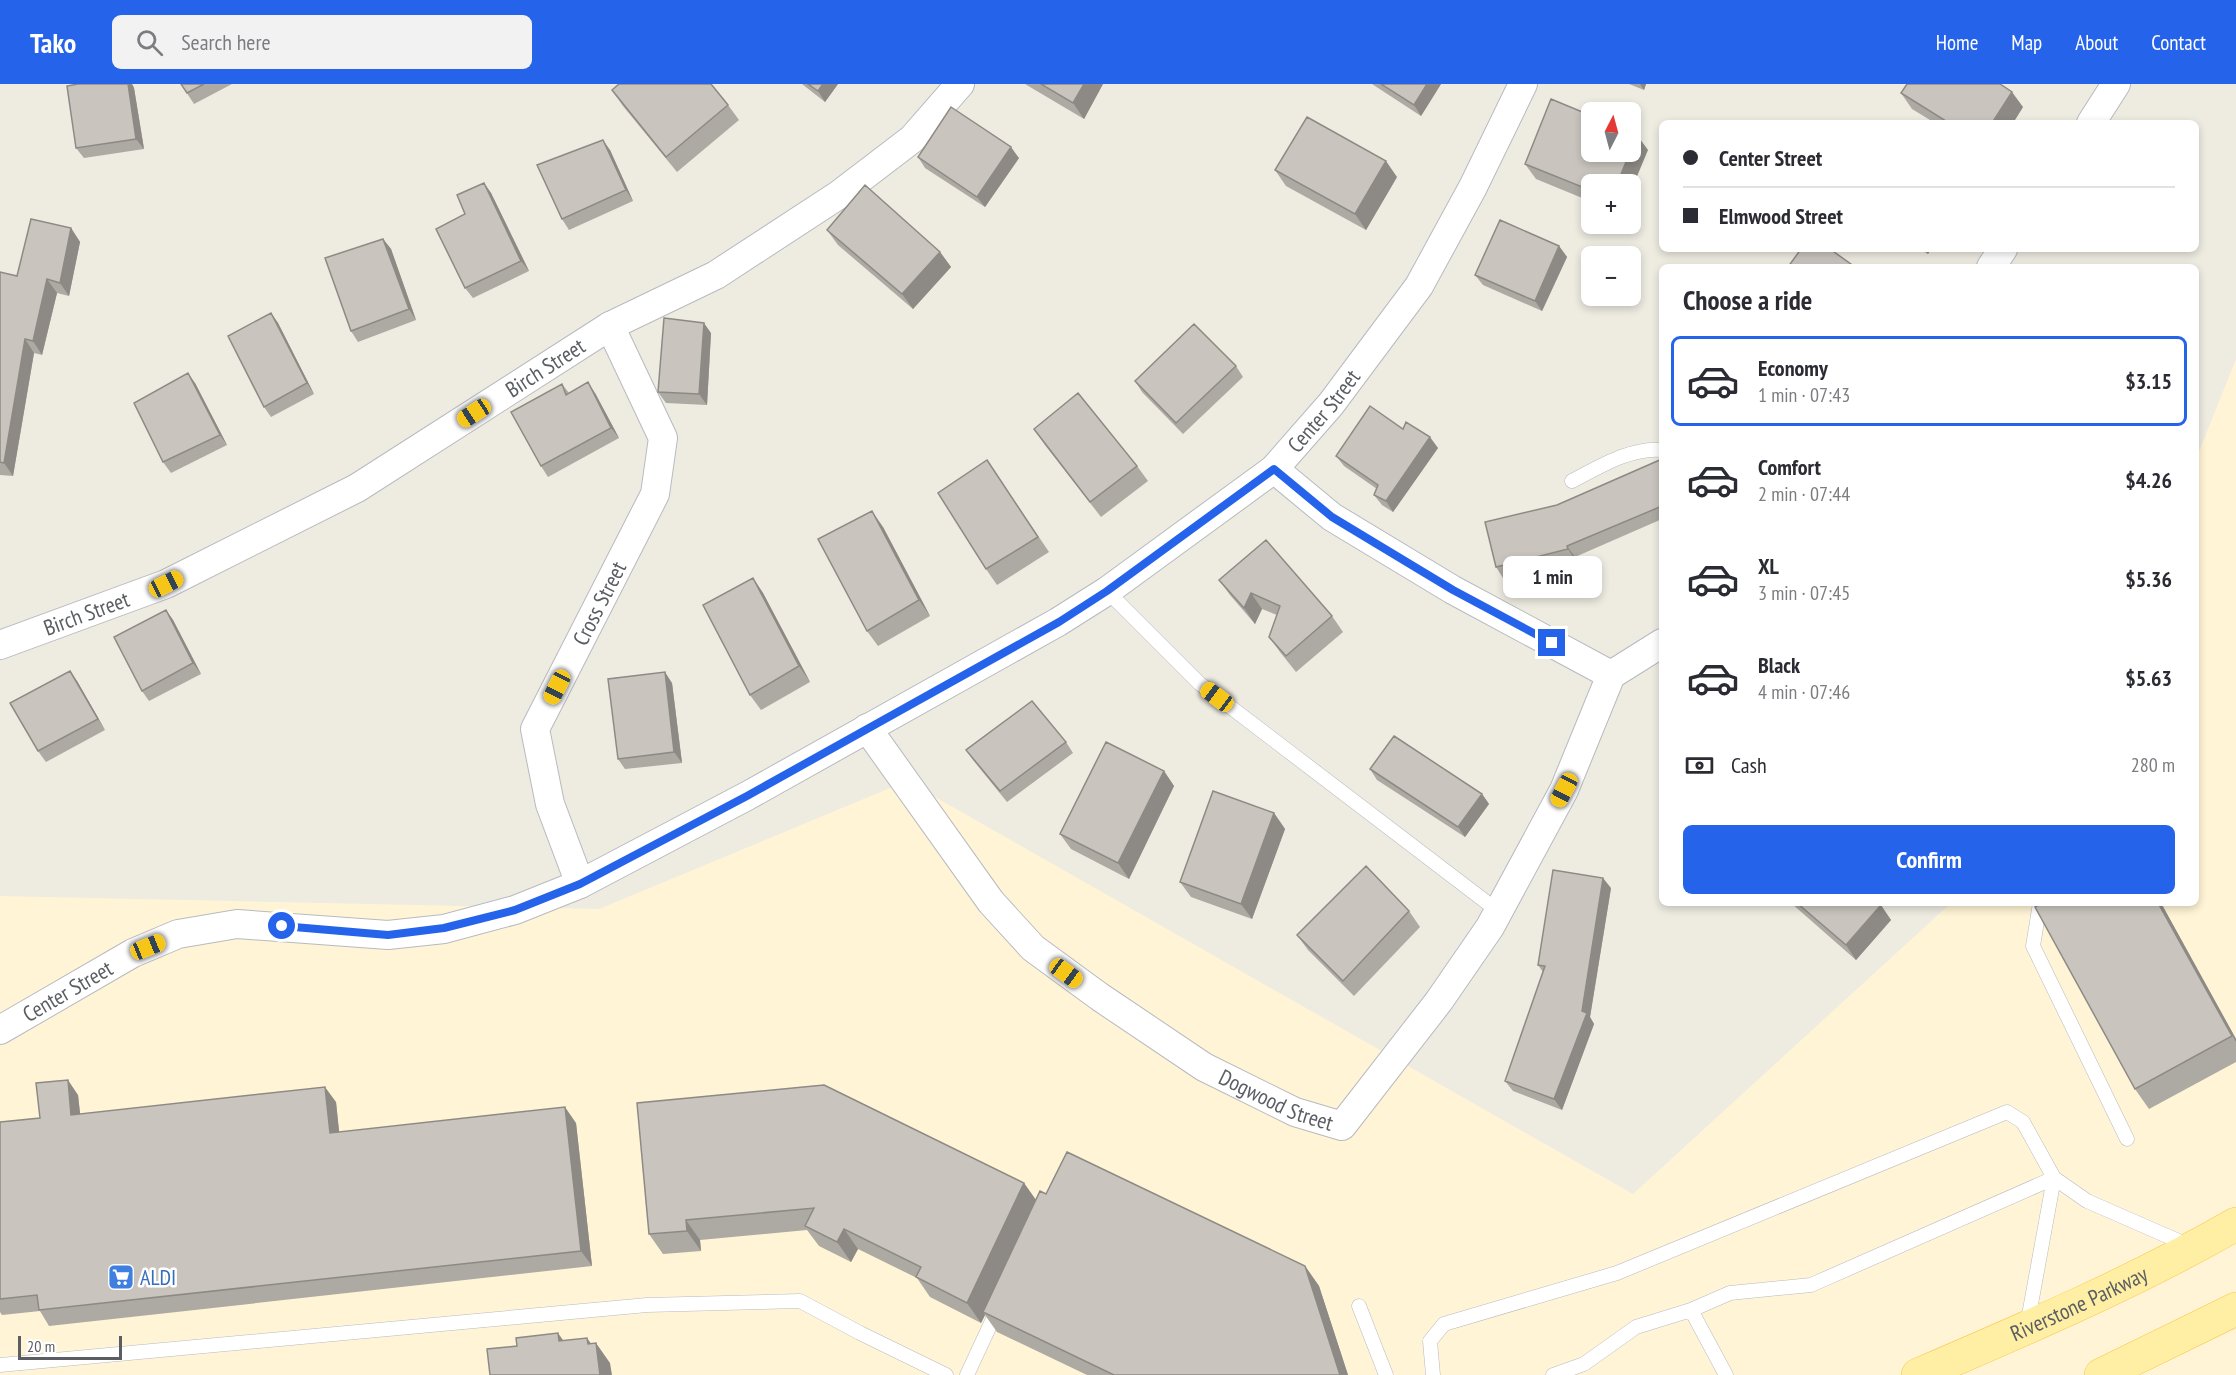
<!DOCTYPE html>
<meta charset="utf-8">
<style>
body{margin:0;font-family:"PT Sans Narrow",sans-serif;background:#f2f2f3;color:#2b2b33;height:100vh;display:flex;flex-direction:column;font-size:22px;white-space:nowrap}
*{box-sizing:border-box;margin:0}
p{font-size:20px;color:#7c7c81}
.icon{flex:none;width:33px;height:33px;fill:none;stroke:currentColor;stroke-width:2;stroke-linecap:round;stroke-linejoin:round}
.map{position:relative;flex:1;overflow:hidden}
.side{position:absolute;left:1659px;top:180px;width:540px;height:642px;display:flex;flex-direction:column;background:#fff;border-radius:9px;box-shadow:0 3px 9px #0003}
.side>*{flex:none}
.hud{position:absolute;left:1659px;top:36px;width:540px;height:132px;border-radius:9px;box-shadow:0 3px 9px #0003;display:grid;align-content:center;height:132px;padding:0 24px;background:#fff}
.needle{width:39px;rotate:6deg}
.fabs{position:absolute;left:1581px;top:18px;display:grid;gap:12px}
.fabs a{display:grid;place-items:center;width:60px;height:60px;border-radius:9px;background:#fff;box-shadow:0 3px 9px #0003;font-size:30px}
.scale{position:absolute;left:18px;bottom:15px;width:104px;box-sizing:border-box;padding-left:6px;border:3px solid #5a5e63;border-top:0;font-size:16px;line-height:21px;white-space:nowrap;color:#5a5e63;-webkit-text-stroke:4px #fff;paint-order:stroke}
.end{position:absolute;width:27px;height:27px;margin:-14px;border:8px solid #2563eb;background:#fff;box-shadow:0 0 0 3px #fff}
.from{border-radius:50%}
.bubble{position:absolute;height:42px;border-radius:9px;background:#fff;box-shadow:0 3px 9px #0003;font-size:20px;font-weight:700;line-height:42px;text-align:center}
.car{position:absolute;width:18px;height:36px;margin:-18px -9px;border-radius:8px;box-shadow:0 0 4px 2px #0007;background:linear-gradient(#f5c518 24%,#345 0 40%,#f5c518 0 76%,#345 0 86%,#f5c518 0)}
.hud b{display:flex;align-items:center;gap:21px;height:57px;font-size:22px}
.hud b+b{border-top:2px solid #e1e1e2}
.hud i{width:15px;height:15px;background:#2b2b33}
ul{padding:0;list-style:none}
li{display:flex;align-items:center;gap:18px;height:90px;margin:0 12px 9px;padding:0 12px;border:3px solid transparent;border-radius:9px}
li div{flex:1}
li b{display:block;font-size:22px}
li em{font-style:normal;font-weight:700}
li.selected{border-color:#2563eb}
li>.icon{width:54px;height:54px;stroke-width:1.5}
h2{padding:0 24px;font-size:27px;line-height:72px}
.pay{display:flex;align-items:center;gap:15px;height:66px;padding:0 24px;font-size:22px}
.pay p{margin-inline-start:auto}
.button{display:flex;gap:12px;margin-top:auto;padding:12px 24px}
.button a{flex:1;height:69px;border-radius:9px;background:#2563eb;color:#fff;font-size:24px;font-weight:700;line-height:69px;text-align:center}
header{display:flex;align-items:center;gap:36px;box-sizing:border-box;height:84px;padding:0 30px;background:#2563eb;color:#fff}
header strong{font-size:28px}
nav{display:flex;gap:33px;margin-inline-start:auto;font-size:21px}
.search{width:420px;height:54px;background:#f2f2f3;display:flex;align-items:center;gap:15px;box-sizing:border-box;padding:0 21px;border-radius:9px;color:#7c7c81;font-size:22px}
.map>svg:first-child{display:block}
.commercial{fill:#fff4d5}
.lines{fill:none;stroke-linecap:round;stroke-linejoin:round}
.service-casing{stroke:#b7babf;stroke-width:15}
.minor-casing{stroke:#b7babf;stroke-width:30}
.primary-casing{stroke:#fac74d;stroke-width:34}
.service{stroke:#fff;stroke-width:14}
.minor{stroke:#fff;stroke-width:28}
.primary{stroke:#ffefa5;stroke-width:33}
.wall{fill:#ada9a3}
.shaded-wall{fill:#8d8a85}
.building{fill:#c9c5be;stroke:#8d8a85;stroke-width:1.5}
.route{stroke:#2563eb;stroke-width:8}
.labels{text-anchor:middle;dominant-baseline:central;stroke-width:5;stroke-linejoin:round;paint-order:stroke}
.street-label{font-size:22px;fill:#5a5e63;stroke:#fff}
.shop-label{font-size:22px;fill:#366cbe;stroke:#fff;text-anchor:start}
</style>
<header>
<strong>Tako</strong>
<div class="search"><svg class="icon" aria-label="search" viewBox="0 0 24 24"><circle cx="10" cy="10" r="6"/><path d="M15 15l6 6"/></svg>Search here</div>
<nav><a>Home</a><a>Map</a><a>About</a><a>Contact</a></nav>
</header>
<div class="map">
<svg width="2236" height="1291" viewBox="0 0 2236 1291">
<rect width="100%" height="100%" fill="#eeebe1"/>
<!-- commercial -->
<path class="commercial" d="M2236 275V1291H0V812L599 825 907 697 1633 1110 1951 819H2196V375Z"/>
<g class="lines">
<defs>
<path id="service" d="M1572 397C1599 383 1631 363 1662 366
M1107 507 1199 599 1498 827
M2040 819 2033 862 2127 1055
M1359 1222 1386 1291
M1691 1226 1726 1291
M2027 1242 2054 1094
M0 1281 647 1221 800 1217 860 1249 946 1291
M967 1291 999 1222
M1433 1291 1430 1257 1444 1240 1617 1189 2007 1028 2023 1038 2054 1094 2087 1117 2190 1162
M1553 1291 1584 1280 1636 1243 1691 1226 1730 1209 1811 1201 2054 1094"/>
<g id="minor">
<path d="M2091 39 2116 0"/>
<path d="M1991 183 2003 165"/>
<path d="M1274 385 1332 433 1453 506 1611 591 1662 559"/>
<path id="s1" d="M0 561 166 500 357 404 610 242 716 191 840 110 912 55 960 0"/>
<path id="s2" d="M867 644 991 818 1033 864 1100 913 1204 983 1295 1028 1342 1042 1439 917 1490 843 1564 706 1611 591"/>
<path id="s3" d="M580 800 550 720 535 645 655 410 663 354 610 242"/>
<path id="s4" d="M0 946 133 869 178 850 237 840 388 851 444 845 515 826 580 800 747 712 1058 538 1107 507 1274 385 1331 320 1419 202 1473 103 1523 0"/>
</g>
<g id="primary">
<path id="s5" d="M1918 1291C2025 1245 2135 1198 2236 1140"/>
<path d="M2101 1291 2236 1225"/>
</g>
</defs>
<!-- service casing -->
<use href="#service" class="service-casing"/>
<!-- minor casing -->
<use href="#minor" class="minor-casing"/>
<!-- primary casing -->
<use href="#primary" class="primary-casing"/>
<!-- service -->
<use href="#service" class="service"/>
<!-- minor -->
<use href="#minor" class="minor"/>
<!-- primary -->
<use href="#primary" class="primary"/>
</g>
<!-- wall -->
<path class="wall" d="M78 0H132L134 4 144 65 84 74 76 64Z
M181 0H232L194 20Z
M802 0H838L825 18Z
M1025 0H1103L1084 35Z
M1372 0H1441L1421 32Z
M1629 0H1646L1644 6Z
M612 6 728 21 739 36 677 88 623 22Z
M1901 9 2023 23 2013 39H1935L1912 25Z
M610 66 633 117 569 146 562 135Z
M1648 66 1592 100V118L1536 95 1525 80Z
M918 73 1019 74 985 123 925 84Z
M1275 86 1397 93 1366 146 1286 102Z
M484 99 491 109 529 187 473 214 465 204V130Z
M71 144 80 158 69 212 57 209 42 271 34 269 13 392 0 391V188L17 192Z
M827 146 940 168 951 183 913 225 838 161Z
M383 155 391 165 416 236 358 258 351 247Z
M1559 162 1567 173 1542 227 1483 201 1475 191Z
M1919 165H1931L1928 170Z
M271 229 278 239 314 310 271 333 264 323Z
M711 249 707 321 666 319 658 308Z
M1236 282 1243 293 1183 350 1142 308 1135 297Z
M195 299 227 361 171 389 163 378Z
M562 300 569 309H595L619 354 548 393 541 382Z
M1034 345 1137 382 1148 397 1101 433 1045 361Z
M1403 345 1438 364 1393 428 1382 421 1374 411 1377 405 1344 382 1336 372Z
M1662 375V435L1575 473V476L1503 494 1496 483 1557 421Z
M987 376 1049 468 997 501 986 485Z
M883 443 930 532 878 562 867 547Z
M753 494 763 509 810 598 761 626 750 611Z
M1219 496 1332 532 1343 548 1296 588 1280 568 1269 553 1277 531 1262 525 1255 540 1230 511Z
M166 526 173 536 201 590 149 617 142 607Z
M77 597 105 646 46 678 38 667Z
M672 599 682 679 625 685 618 675Z
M1066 658 1073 669 1007 718 973 676 966 666Z
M1370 685 1482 710 1489 720 1465 753 1377 696Z
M1164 687 1174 702 1129 795 1071 765 1060 750Z
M1274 729 1285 745 1252 835 1191 813 1180 798Z
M1611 804 1590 933 1594 940 1562 1026 1513 1007 1505 997 1543 888 1538 881Z
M1791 819H1878L1891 836 1856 876Z
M2042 819H2161L2236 955V978L2149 1025 2135 1005Z
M1409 827 1420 843 1354 912 1308 866 1297 851Z
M78 1011 80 1030 336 1018 339 1048 576 1039 592 1182 49 1242 40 1227 2 1231 0 1228V1215L40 1034Z
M637 1019 1024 1099 1036 1116 1046 1110 1305 1182 1319 1202 1348 1291H1087L997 1248 985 1231 981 1239 930 1213 917 1194 858 1165 851 1178 819 1162 807 1146 700 1156 701 1167 663 1170 649 1150Z"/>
<!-- shaded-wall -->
<path class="shaded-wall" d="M128 0H132L134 4 144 65 136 55Z
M823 0H838L825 18 818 7Z
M1084 0H1103L1084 35 1073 19Z
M1427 0H1441L1421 32 1414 21Z
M1640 0H1646L1644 6Z
M2012 8 2023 23 2013 39H1992Z
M1637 51 1648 66 1630 109V100H1617Z
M603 56 610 66 633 117 626 106Z
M1011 63 1019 74 985 123 977 113Z
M1386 77 1397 93 1366 146 1355 130Z
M484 99 491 109 529 187 521 177Z
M71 144 80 158 69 212 60 199Z
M383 155 391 165 416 236 409 225Z
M1559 162 1567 173 1542 227 1535 217Z
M1924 165H1931L1928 170Z
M940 168 951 183 913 225 902 210Z
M47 195 57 209 42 271 33 257Z
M271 229 278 239 314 310 307 299Z
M704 239 711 249 707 321 699 310Z
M25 255 34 269 13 392 4 379Z
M188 289 195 299 227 361 220 351Z
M588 298 595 309 619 354 611 344Z
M1430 353 1438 364 1393 428 1386 417Z
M872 427 883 443 930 532 919 516Z
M1567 462 1575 473V476L1568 465Z
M753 494 763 509 810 598 799 582Z
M1251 509 1262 525 1255 540 1244 524Z
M166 526 173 536 201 590 193 579Z
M70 587 77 597 105 646 98 635Z
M665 588 672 599 682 679 674 668Z
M1164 687 1174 702 1129 795 1118 779Z
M1482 710 1489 720 1465 753 1458 743Z
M1274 729 1285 745 1252 835 1241 820Z
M1603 794 1611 804 1590 933 1594 940 1562 1026 1554 1015 1582 927Z
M2158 819H2161L2236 955V958Z
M1881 821 1891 836 1856 876 1846 861Z
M68 996 78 1011 82 1046 71 1031Z
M325 1003 336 1018 341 1065 330 1049Z
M565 1023 576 1039 592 1182 581 1167Z
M1024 1099 1038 1119 983 1228 985 1231 981 1239 967 1219Z
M686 1136 700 1156 701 1167 687 1147Z
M844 1145 858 1165 851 1178 837 1158Z
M1305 1182 1319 1202 1348 1291H1340Z
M558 1249 572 1269 559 1257Z
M587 1254 597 1268 596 1259 610 1279 612 1291H600L588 1260Z"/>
<!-- building -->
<path class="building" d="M78 0H128L136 55 76 64 67 2Z
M181 0H204L187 9Z
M619 0H711L728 21 666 73 612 6Z
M808 0H823L818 7Z
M1041 0H1084L1073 19Z
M1381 0H1427L1414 21Z
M1907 0H2000L2012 8 1992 39H1949L1901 9Z
M1551 15 1592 32V68H1630L1617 100H1592V107L1525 80Z
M951 23 1011 63 977 113 918 73Z
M1307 33 1386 77 1355 130 1275 86Z
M1630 48 1637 51 1630 67Z
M603 56 626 106 562 135 537 81Z
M484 99 521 177 465 204 436 145 465 130 457 111Z
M865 101 940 168 902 210 827 146Z
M31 135 71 144 60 199 47 195 33 257 25 255 4 379 0 378V188L17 192Z
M1500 136 1559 162 1535 217 1475 191Z
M383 155 409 225 351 247 325 174Z
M1801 165H1830L1855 183H1788Z
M271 229 307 299 264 323 228 252Z
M664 234 704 239 699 310 658 308Z
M1194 240 1236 282 1176 339 1135 297Z
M188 289 220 351 163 378 134 319Z
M588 298 611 344 541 382 511 328 562 300 566 311Z
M1078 309 1137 382 1090 418 1034 345Z
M1370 322 1403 345 1406 338 1430 353 1386 417 1374 411 1378 401 1336 372Z
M1662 375V422L1567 462 1568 465 1496 483 1485 438 1557 421Z
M987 376 1038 453 986 485 938 409Z
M872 427 919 516 867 547 818 455Z
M1266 456 1332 532 1286 572 1269 553 1280 522 1251 509 1244 524 1219 496Z
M753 494 799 582 750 611 703 521Z
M166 526 193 579 142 607 114 553Z
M70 587 98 635 38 667 10 619Z
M665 588 674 668 618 675 608 595Z
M1032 617 1066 658 1000 707 966 666Z
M1394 652 1482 710 1458 743 1370 685Z
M1106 658 1164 687 1118 779 1060 750Z
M1213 707 1274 729 1241 820 1180 798Z
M1366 782 1409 827 1343 897 1297 851Z
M1553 786 1603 794 1582 927 1587 929 1554 1015 1505 997 1545 882 1538 881Z
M1797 819H1878L1881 821 1846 861Z
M2042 819H2158L2232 952 2135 1005 2035 823Z
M68 996 71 1031 325 1003 330 1049 565 1023 581 1167 39 1226 37 1211 0 1215V1038L40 1034 36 999Z
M824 1001 1024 1099 967 1219 916 1193 921 1183 844 1145 837 1158 805 1142 814 1124 686 1136 687 1147 649 1150 637 1019Z
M1067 1068 1305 1182 1340 1291H1114L983 1228 1040 1107 1046 1110Z
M558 1249 559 1257 587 1254 588 1260 596 1259 600 1291H490L487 1265 517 1262 516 1254Z"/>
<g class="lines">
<!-- route -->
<path class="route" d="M282 842 388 851 444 844 515 826 580 800 747 712 1059 538 1107 507 1274 385 1332 433 1453 506 1552 559"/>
</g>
<!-- icons -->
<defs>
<symbol id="supermarket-square" viewBox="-11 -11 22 22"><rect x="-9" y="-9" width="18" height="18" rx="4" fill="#3f7fe0" stroke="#fff"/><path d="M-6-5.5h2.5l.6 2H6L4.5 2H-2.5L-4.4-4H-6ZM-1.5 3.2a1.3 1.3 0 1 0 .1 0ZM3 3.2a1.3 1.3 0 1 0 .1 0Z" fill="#fff"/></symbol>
</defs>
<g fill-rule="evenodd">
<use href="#supermarket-square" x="106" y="1178" width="30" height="30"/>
</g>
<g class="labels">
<!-- street labels -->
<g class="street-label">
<text stroke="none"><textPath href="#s1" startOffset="614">Birch Street</textPath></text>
<text stroke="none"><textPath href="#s4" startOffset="1500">Center Street</textPath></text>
<text stroke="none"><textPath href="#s3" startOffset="303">Cross Street</textPath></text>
<text stroke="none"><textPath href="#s1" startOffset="92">Birch Street</textPath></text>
<text stroke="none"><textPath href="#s4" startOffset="78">Center Street</textPath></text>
<text stroke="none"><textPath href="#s2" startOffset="564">Dogwood Street</textPath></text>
<text stroke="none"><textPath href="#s5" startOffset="176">Riverstone Parkway</textPath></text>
</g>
<!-- shop labels -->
<g class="shop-label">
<text x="140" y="1193">ALDI</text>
</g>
</g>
</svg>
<div class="fabs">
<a><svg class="needle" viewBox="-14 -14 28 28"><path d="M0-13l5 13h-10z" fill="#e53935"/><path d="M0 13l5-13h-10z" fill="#7c7c81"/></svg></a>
<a>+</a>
<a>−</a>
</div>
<div class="scale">20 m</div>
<i class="end from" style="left:282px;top:842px"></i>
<i class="end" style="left:1552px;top:559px"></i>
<div class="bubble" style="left:1503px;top:472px;width:99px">1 min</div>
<i class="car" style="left:474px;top:329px;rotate:237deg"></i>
<i class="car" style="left:166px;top:500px;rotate:63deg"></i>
<i class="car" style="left:557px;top:603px;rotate:207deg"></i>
<i class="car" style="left:1217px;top:613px;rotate:307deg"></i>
<i class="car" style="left:1564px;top:706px;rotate:208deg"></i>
<i class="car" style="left:148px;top:863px;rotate:68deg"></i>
<i class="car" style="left:1066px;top:889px;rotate:126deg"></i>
<div class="hud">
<b><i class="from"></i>Center Street</b>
<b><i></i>Elmwood Street</b>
</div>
<section class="side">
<h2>Choose a ride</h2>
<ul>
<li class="selected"><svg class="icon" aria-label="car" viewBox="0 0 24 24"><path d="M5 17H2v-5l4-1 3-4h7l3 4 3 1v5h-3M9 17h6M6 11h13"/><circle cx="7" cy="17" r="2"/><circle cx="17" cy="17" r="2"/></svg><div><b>Economy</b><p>1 min · 07:43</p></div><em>$3.15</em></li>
<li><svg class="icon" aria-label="car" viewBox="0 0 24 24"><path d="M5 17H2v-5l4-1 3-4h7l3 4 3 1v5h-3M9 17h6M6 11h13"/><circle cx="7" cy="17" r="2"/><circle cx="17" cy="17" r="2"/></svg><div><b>Comfort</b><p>2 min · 07:44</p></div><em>$4.26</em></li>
<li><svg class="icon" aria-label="car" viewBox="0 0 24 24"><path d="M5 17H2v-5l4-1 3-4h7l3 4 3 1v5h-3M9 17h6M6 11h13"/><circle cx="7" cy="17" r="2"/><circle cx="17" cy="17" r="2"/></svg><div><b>XL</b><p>3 min · 07:45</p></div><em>$5.36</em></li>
<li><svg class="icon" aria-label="car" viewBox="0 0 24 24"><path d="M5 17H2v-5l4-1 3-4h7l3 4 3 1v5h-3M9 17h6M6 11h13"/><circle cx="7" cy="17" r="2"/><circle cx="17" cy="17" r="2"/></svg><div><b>Black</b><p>4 min · 07:46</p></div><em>$5.63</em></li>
</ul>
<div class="pay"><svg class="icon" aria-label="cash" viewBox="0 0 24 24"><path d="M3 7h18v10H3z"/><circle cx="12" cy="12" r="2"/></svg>Cash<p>280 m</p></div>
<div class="button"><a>Confirm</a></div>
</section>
</div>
